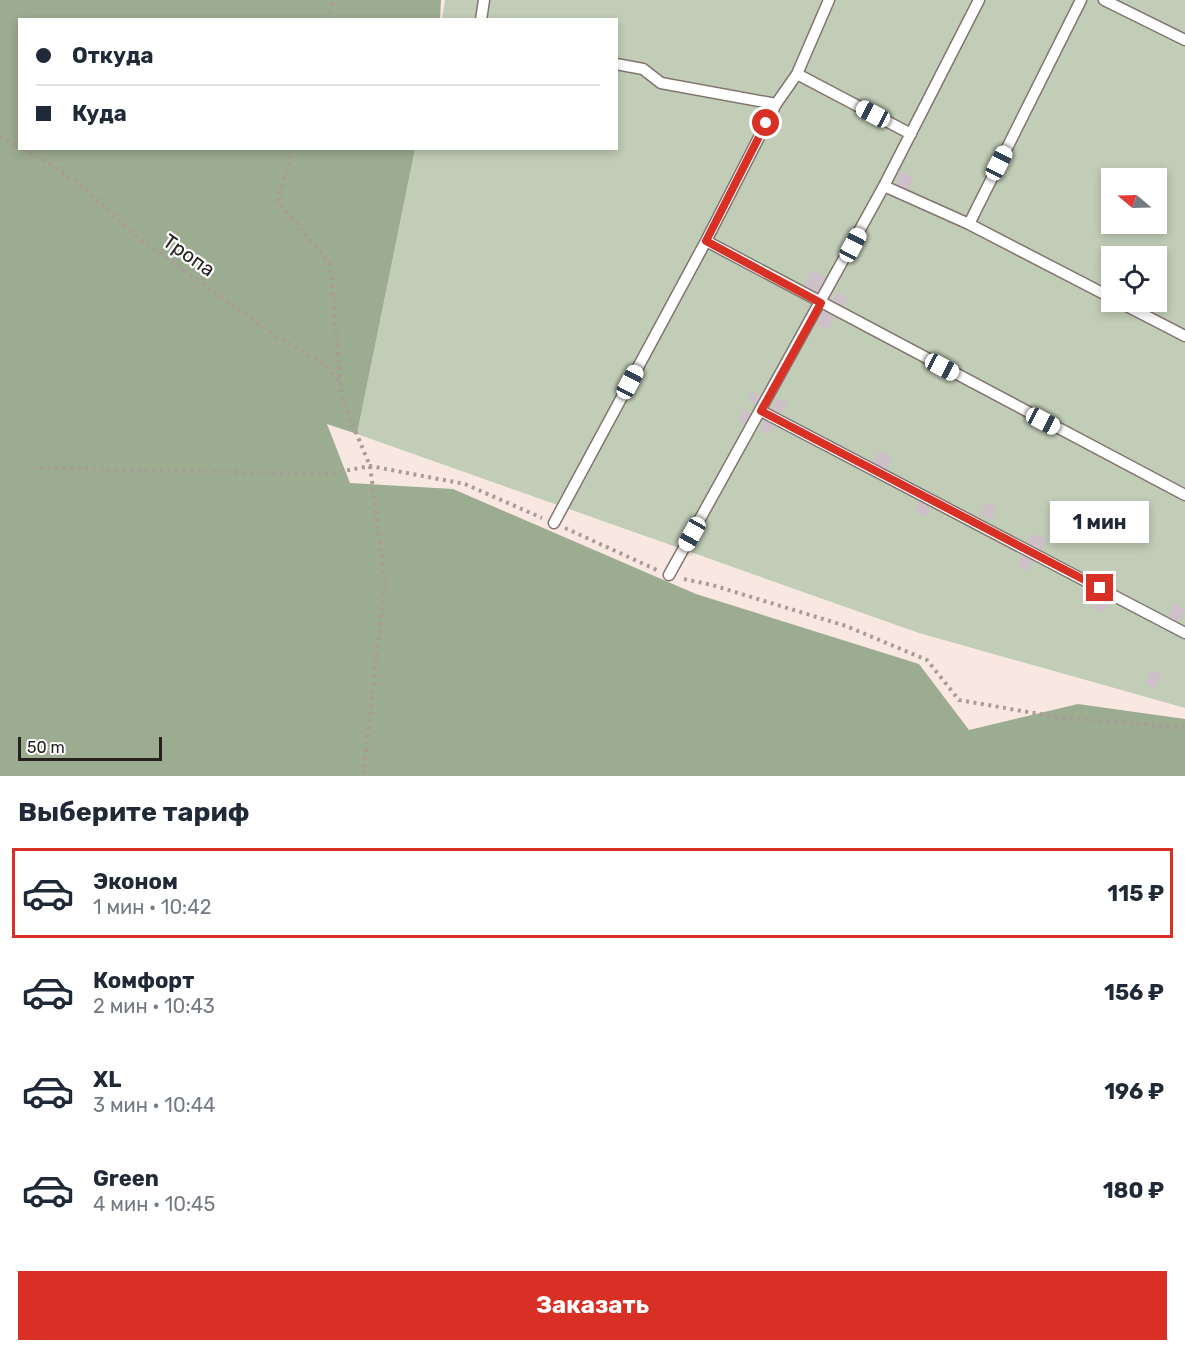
<!DOCTYPE html>
<html lang="ru">
<meta charset="utf-8">
<style>
body{margin:0;font-family:Rubik,sans-serif;background:#f6f6f7;color:#1f2937;height:100vh;display:flex;flex-direction:column;font-size:22px;white-space:nowrap}
*{box-sizing:border-box;margin:0}
p{font-size:20px;color:#747a83}
.icon{flex:none;width:33px;height:33px;fill:none;stroke:currentColor;stroke-width:2;stroke-linecap:round;stroke-linejoin:round}
.map{position:relative;height:776px;overflow:hidden}
.side{display:flex;flex-direction:column;background:#fff;flex:1}
.side>*{flex:none}
.hud{position:absolute;left:18px;top:18px;width:600px;height:132px;border-radius:0px;box-shadow:0 3px 9px #0003;display:grid;align-content:center;height:132px;padding:0 18px;background:#fff}
.needle{width:39px;rotate:289deg}
.tools{position:absolute;left:1101px;top:168px;display:grid;gap:12px}
.tools a{display:grid;place-items:center;width:66px;height:66px;border-radius:0px;background:#fff;box-shadow:0 3px 9px #0003;font-size:30px}
.scale{position:absolute;left:18px;bottom:15px;width:144px;box-sizing:border-box;padding-left:6px;border:3px solid #27211e;border-top:0;font-size:16px;line-height:21px;white-space:nowrap;color:#27211e;-webkit-text-stroke:4px #fff;paint-order:stroke}
.end{position:absolute;width:27px;height:27px;margin:-14px;border:8px solid #d93025;background:#fff;box-shadow:0 0 0 3px #fff}
.from{border-radius:50%}
.bubble{position:absolute;height:42px;border-radius:0px;background:#fff;box-shadow:0 3px 9px #0003;font-size:20px;font-weight:700;line-height:42px;text-align:center}
.car{position:absolute;width:18px;height:36px;margin:-18px -9px;border-radius:8px;box-shadow:0 0 4px 2px #0007;background:linear-gradient(#fff 24%,#345 0 40%,#fff 0 76%,#345 0 86%,#fff 0)}
.hud b{display:flex;align-items:center;gap:21px;height:57px;font-size:22px}
.hud b+b{border-top:2px solid #e0e1e3}
.hud i{width:15px;height:15px;background:#1f2937}
ul{padding:0;list-style:none}
li{display:flex;align-items:center;gap:18px;height:90px;margin:0 12px 9px;padding:0 6px;border:3px solid transparent;border-radius:0px}
li div{flex:1}
li b{display:block;font-size:22px}
li em{font-style:normal;font-weight:700}
li.current{border-color:#d93025}
li>.icon{width:54px;height:54px;stroke-width:1.5}
h2{padding:0 18px;font-size:27px;line-height:72px}
.action{display:flex;gap:12px;margin-top:auto;padding:12px 18px}
.action a{flex:1;height:69px;border-radius:0px;background:#d93025;color:#fff;font-size:24px;font-weight:700;line-height:69px;text-align:center}
.map>svg:first-child{display:block}
.green{fill:#c1cdb7;fill-rule:evenodd}
.forest{fill:#9cac90}
.building{fill:#cdc0c9}
.lines{fill:none;stroke-linecap:round;stroke-linejoin:round}
.service-casing{stroke:#83746f;stroke-width:13}
.path{stroke:#a99c97;stroke-width:4;stroke-dasharray:3 4.5;stroke-linecap:butt}
.service{stroke:#fff;stroke-width:10}
.route{stroke:#d93025;stroke-width:8}
.labels{text-anchor:middle;dominant-baseline:central;stroke-width:4.5;stroke-linejoin:round;paint-order:stroke}
.street-label{font-size:20px;fill:#27211e;stroke:#fff}
</style>
<div class="map">
<svg width="1185" height="776" viewBox="0 0 1185 776">
<rect width="100%" height="100%" fill="#f9e8e2"/>
<!-- green -->
<path class="green" d="M445 0H1185V708L919 633 357 434 415 149 616 148V20L442 19ZM1112 178H1156V224H1112ZM1112 256H1156V302H1112Z"/>
<!-- forest -->
<path class="forest" d="M0 0H441L440 20H20V148L415 149 357 434 327 424 350 483 453 489 696 594 919 664 969 730 1078 704 1185 719V776H0Z"/>
<!-- building -->
<path class="building" d="M901 172 914 177 908 191 895 185Z
M812 270 827 278 819 294 804 286Z
M838 292 848 298 843 307 833 301Z
M823 311 835 317 828 330 816 324Z
M752 392 762 397 758 406 748 401Z
M777 398 788 403 782 414 772 409Z
M744 409 755 415 749 426 738 420Z
M766 417 776 422 770 435 760 430Z
M879 451 892 457 886 471 872 465Z
M921 500 931 505 926 517 915 512Z
M985 502 997 507 992 520 980 515Z
M1032 533 1048 540 1040 551 1027 545Z
M1022 555 1033 560 1028 571 1017 565Z
M1097 596 1110 602 1104 613 1092 607Z
M1174 603 1185 609 1180 622 1168 616Z
M1151 670 1162 674 1156 688 1145 684Z"/>
<g class="lines">
<defs>
<path id="service" d="M1104 0 1185 40
M481 20 484 0
M616 64 643 69 661 83 776 104
M797 74 911 134
M884 186 969 224 1112 298
M969 224 1081 0
M706 241 1185 495
M1119 302 1185 336
M761 411 1185 633
M554 523 706 241 776 104 797 74 829 0
M669 575 884 186 979 0"/>
</defs>
<!-- service casing -->
<use href="#service" class="service-casing"/>
<!-- path -->
<path class="path" d="M328 20 334 0
M0 136 20 147
M23 148 50 164 84 187 136 236 279 338 324 364 340 382
M293 148 278 201 330 264 342 399 370 466 385 582 363 776
M40 468 328 474 370 466 465 484 542 518
M565 528 657 570
M684 579 712 585 846 626 927 660 959 700 1057 717 1185 728"/>
<!-- service -->
<use href="#service" class="service"/>
</g>
<g class="lines">
<!-- route -->
<path class="route" d="M766 123 706 241 821 303 761 411 1100 588"/>
</g>
<g class="labels">
<!-- street labels -->
<g class="street-label">
<text transform="translate(189 255) rotate(35)">Тропа</text>
</g>
</g>
</svg>
<div class="tools">
<a><svg class="needle" viewBox="-14 -14 28 28"><path d="M0-13l5 13h-10z" fill="#e53935"/><path d="M0 13l5-13h-10z" fill="#747a83"/></svg></a>
<a><svg class="icon" aria-label="locate" viewBox="0 0 24 24"><circle cx="12" cy="12" r="6"/><path d="M12 2v4M12 18v4M2 12h4M18 12h4"/></svg></a>
</div>
<div class="scale">50 m</div>
<i class="end from" style="left:766px;top:123px"></i>
<i class="end" style="left:1100px;top:588px"></i>
<div class="bubble" style="left:1050px;top:501px;width:99px">1 мин</div>
<i class="car" style="left:873px;top:114px;rotate:298deg"></i>
<i class="car" style="left:999px;top:163px;rotate:27deg"></i>
<i class="car" style="left:853px;top:245px;rotate:28deg"></i>
<i class="car" style="left:942px;top:367px;rotate:118deg"></i>
<i class="car" style="left:630px;top:382px;rotate:28deg"></i>
<i class="car" style="left:1043px;top:421px;rotate:118deg"></i>
<i class="car" style="left:692px;top:534px;rotate:209deg"></i>
<div class="hud">
<b><i class="from"></i>Откуда</b>
<b><i></i>Куда</b>
</div>
</div>
<section class="side">
<h2>Выберите тариф</h2>
<ul>
<li class="current"><svg class="icon" aria-label="car" viewBox="0 0 24 24"><path d="M5 17H2v-5l4-1 3-4h7l3 4 3 1v5h-3M9 17h6M6 11h13"/><circle cx="7" cy="17" r="2"/><circle cx="17" cy="17" r="2"/></svg><div><b>Эконом</b><p>1 мин · 10:42</p></div><em>115 ₽</em></li>
<li><svg class="icon" aria-label="car" viewBox="0 0 24 24"><path d="M5 17H2v-5l4-1 3-4h7l3 4 3 1v5h-3M9 17h6M6 11h13"/><circle cx="7" cy="17" r="2"/><circle cx="17" cy="17" r="2"/></svg><div><b>Комфорт</b><p>2 мин · 10:43</p></div><em>156 ₽</em></li>
<li><svg class="icon" aria-label="car" viewBox="0 0 24 24"><path d="M5 17H2v-5l4-1 3-4h7l3 4 3 1v5h-3M9 17h6M6 11h13"/><circle cx="7" cy="17" r="2"/><circle cx="17" cy="17" r="2"/></svg><div><b>XL</b><p>3 мин · 10:44</p></div><em>196 ₽</em></li>
<li><svg class="icon" aria-label="car" viewBox="0 0 24 24"><path d="M5 17H2v-5l4-1 3-4h7l3 4 3 1v5h-3M9 17h6M6 11h13"/><circle cx="7" cy="17" r="2"/><circle cx="17" cy="17" r="2"/></svg><div><b>Green</b><p>4 мин · 10:45</p></div><em>180 ₽</em></li>
</ul>
<div class="action"><a>Заказать</a></div>
</section>
